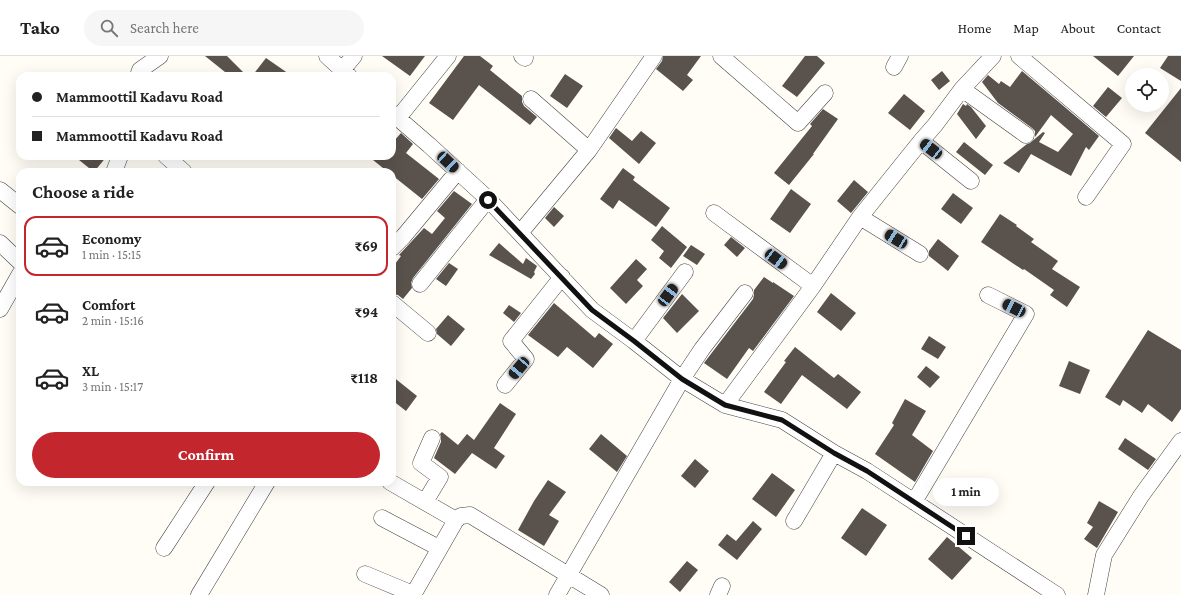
<!DOCTYPE html>
<meta charset="utf-8">
<style>
body{margin:0;font-family:"Crimson Pro",serif;background:#f6f6f6;color:#222;height:100vh;display:flex;flex-direction:column;font-size:15px;white-space:nowrap}
*{box-sizing:border-box;margin:0}
p{font-size:13px;color:#767676}
.icon{flex:none;width:22px;height:22px;fill:none;stroke:currentColor;stroke-width:2;stroke-linecap:round;stroke-linejoin:round}
.map{position:relative;flex:1;overflow:hidden}
.panel{position:absolute;left:16px;top:112px;width:380px;height:318px;display:flex;flex-direction:column;background:#fff;border-radius:12px;box-shadow:0 4px 16px #0002}
.panel>*{flex:none}
.top-card{position:absolute;left:16px;top:16px;width:380px;height:88px;border-radius:12px;box-shadow:0 4px 16px #0002;display:grid;align-content:center;height:88px;padding:0 16px;background:#fff}
.fabs{position:absolute;left:1125px;top:12px;display:grid;gap:8px}
.fabs a{display:grid;place-items:center;width:44px;height:44px;border-radius:50%;background:#fff;box-shadow:0 4px 16px #0002;font-size:20px}
.end{position:absolute;width:18px;height:18px;margin:-9px;border:5px solid #111;background:#fff;box-shadow:0 0 0 2px #fff}
.from{border-radius:50%}
.bubble{position:absolute;height:28px;border-radius:14px;background:#fff;box-shadow:0 4px 16px #0002;font-size:13px;font-weight:700;line-height:28px;text-align:center}
.car{position:absolute;width:12px;height:24px;margin:-12px -6px;border-radius:5px;box-shadow:0 0 3px 1px #0007;background:linear-gradient(#222 24%,#8ab4d8 0 40%,#222 0 76%,#8ab4d8 0 86%,#222 0)}
.top-card b{display:flex;align-items:center;gap:14px;height:38px;font-size:15px}
.top-card b+b{border-top:1px solid #e0e0e0}
.top-card i{width:10px;height:10px;background:#222}
ul{padding:0;list-style:none}
li{display:flex;align-items:center;gap:12px;height:60px;margin:0 8px 6px;padding:0 8px;border:2px solid transparent;border-radius:12px}
li div{flex:1}
li b{display:block;font-size:15px}
li em{font-style:normal;font-weight:700}
li.on{border-color:#c4262e}
li>.icon{width:36px;height:36px;stroke-width:1.5}
h2{padding:0 16px;font-size:18px;line-height:48px}
.action{display:flex;gap:8px;margin-top:auto;padding:8px 16px}
.action a{flex:1;height:46px;border-radius:24px;background:#c4262e;color:#fff;font-size:16px;font-weight:700;line-height:46px;text-align:center}
header{display:flex;align-items:center;gap:24px;box-sizing:border-box;height:56px;padding:0 20px;background:#fff;border-bottom:1px solid #e0e0e0}
header strong{font-size:19px}
nav{display:flex;gap:22px;margin-inline-start:auto;font-size:14px}
.search{width:280px;height:36px;background:#f6f6f6;display:flex;align-items:center;gap:10px;box-sizing:border-box;padding:0 14px;border-radius:22px;color:#767676;font-size:15px}
.map>svg:first-child{display:block}
.building{fill:#5a524d}
.lines{fill:none;stroke-linecap:round;stroke-linejoin:round}
.minor-casing{stroke:#444;stroke-width:17}
.minor{stroke:#fff;stroke-width:16}
.route{stroke:#111;stroke-width:5}
</style>
<header>
<strong>Tako</strong>
<div class="search"><svg class="icon" aria-label="search" viewBox="0 0 24 24"><circle cx="10" cy="10" r="6"/><path d="M15 15l6 6"/></svg>Search here</div>
<nav><a>Home</a><a>Map</a><a>About</a><a>Contact</a></nav>
</header>
<div class="map">
<svg width="1181" height="539" viewBox="0 0 1181 539">
<rect width="100%" height="100%" fill="#fffdf5"/>
<!-- building -->
<path class="building" d="M205 0H227L247 20H230Z
M382 0H425L410 20Z
M464 0H480L493 10 490 14 522 40V46L524 50 537 61 530 69 479 29 453 64 429 47Z
M663 0H701L687 19 693 24 683 35 656 13 662 5Z
M805 0H817L825 7 797 41 782 30Z
M1093 0H1134L1118 20Z
M1168 0H1181V25L1160 12Z
M266 2 292 20H252Z
M942 15 950 25 939 34 931 24Z
M1022 15 1099 80 1089 94 1086 91 1071 120 1031 98 1019 117 1003 107 1027 88 1030 87 1043 76 1045 77 1039 86 1058 96 1073 78 1051 59 1035 81V75L1032 72 998 47 982 26 988 19 999 28 1001 25 1010 31Z
M565 18 583 30 567 52 550 40Z
M1108 31 1122 42 1106 61 1093 50Z
M1181 32V106L1145 77Z
M904 38 925 55 910 74 888 57Z
M963 48 966 50 967 48 971 51 986 70 976 83 957 58Z
M823 53 838 63 813 98H814L789 129 774 117 812 70 810 68Z
M616 72 632 85 641 75 656 87 639 108 609 82Z
M401 77 413 88 406 97 439 123 422 143 392 119V116H388L368 100H392V85L393 86Z
M964 86 993 109 985 119 956 96Z
M74 100H107L94 116Z
M623 112 635 121 633 124 670 152 656 171 619 144 613 153 600 143Z
M854 124 868 136 851 157 837 145Z
M791 133 811 148 790 177 770 163Z
M454 135 472 148 413 222 411 227 412 232 403 243 398 239 392 238V212L401 200 399 199 424 172 432 178 445 162 437 155Z
M953 137 973 152 961 168 941 153Z
M554 151 564 160 554 171 545 162Z
M1000 158 1017 169 1016 170 1034 183 1031 186 1058 205 1052 213 1080 231 1067 251 1050 239 1054 234 1024 213 1023 214 981 186Z
M662 170 687 191 671 212 659 202 664 195 651 184Z
M731 181 745 192 737 201 724 189Z
M938 183 959 200 948 215 929 200V195Z
M499 187 523 208 526 202 537 210 534 216 535 218 531 223 489 199Z
M691 189 705 198 697 209 683 200Z
M636 203 647 213 637 224 643 230 626 248 610 232Z
M449 207 458 213 446 230 436 223Z
M764 221 773 227V226L794 240 753 295 749 292 727 323 704 307 753 243 754 239V234Z
M831 237 856 257 841 275 817 256Z
M682 238 699 255 677 277 663 262Z
M554 247 595 282 599 277 613 288 593 312 567 291 558 301 528 279Z
M509 249 521 257 514 266 503 257Z
M448 259 465 273 451 290 437 278 436 273Z
M1148 274 1181 294V353L1172 366 1148 348 1142 357 1123 344 1120 350 1105 341Z
M929 280 946 291 938 303 921 293Z
M795 291 834 322 838 318 861 336 847 353 802 319 781 348 764 336 786 306 784 305Z
M1069 305 1090 314 1080 338 1059 330Z
M926 310 940 321 930 332 917 321Z
M392 320 417 340 406 355 392 344Z
M905 343 926 355 912 379 933 395 915 426 875 398 894 369 892 367Z
M500 347 516 358 494 392 505 400 496 413 472 397 455 418 434 402 441 386V381L440 378 442 376 458 389 467 378 474 384Z
M601 378 627 400 617 416 589 393Z
M1125 382 1156 403 1148 414 1118 393Z
M695 403 709 415 695 432 681 420Z
M772 417 795 434 776 461 752 443Z
M548 424 566 436 549 459 559 465 544 490 518 474 534 445Z
M1099 445 1118 456 1097 492 1084 483 1093 471 1087 467Z
M862 452 887 469 866 500 841 482Z
M753 465 762 473 737 504 718 489 727 478 736 485Z
M947 481 972 502 952 524 928 503Z
M687 505 698 514 680 536 669 526Z"/>
<g class="lines">
<defs>
<path id="minor" d="M327 0 349 20
M522 0 525 2
M721 0 798 67 825 37
M1019 0 1123 88 1086 141
M894 11 900 0
M342 14 354 0
M138 20 140 14 160 0
M962 33 1026 79
M531 43 589 94
M392 57 429 89 488 143 592 254 634 285 682 323 725 349 782 364 834 397 867 415 1057 539
M398 62 448 0
M921 85 971 125
M166 100 184 116
M114 116 120 100
M0 134 20 150
M714 157 813 230
M860 161 920 198
M520 177 589 94 654 0
M0 187 20 206
M392 192 403 181 458 115
M420 228 488 143
M392 247 428 277
M0 253 20 218
M634 285 685 216
M505 329 526 303 511 285 562 221
M725 349 813 230 860 161 921 85 935 69 962 33 993 0
M390 426 456 464
M425 446 440 421 421 407 432 382
M914 446 1026 258 988 239
M382 462 439 492
M794 465 834 397
M164 492 207 426
M365 518 413 538
M199 539 267 426
M413 539 456 464 461 460 470 459 601 539
M557 539 682 323 702 293 745 237
M718 539 722 530
M1096 539 1104 499 1141 440 1181 385"/>
</defs>
<!-- minor casing -->
<use href="#minor" class="minor-casing"/>
<!-- minor -->
<use href="#minor" class="minor"/>
</g>
<g class="lines">
<!-- route -->
<path class="route" d="M488 144 592 254 634 285 682 323 725 349 782 364 834 397 867 415 966 480"/>
</g>
</svg>
<div class="fabs">
<a><svg class="icon" aria-label="locate" viewBox="0 0 24 24"><circle cx="12" cy="12" r="6"/><path d="M12 2v4M12 18v4M2 12h4M18 12h4"/></svg></a>
</div>
<i class="end from" style="left:488px;top:144px"></i>
<i class="end" style="left:966px;top:480px"></i>
<div class="bubble" style="left:933px;top:422px;width:66px">1 min</div>
<i class="car" style="left:931px;top:93px;rotate:308deg"></i>
<i class="car" style="left:448px;top:106px;rotate:133deg"></i>
<i class="car" style="left:896px;top:183px;rotate:302deg"></i>
<i class="car" style="left:776px;top:203px;rotate:127deg"></i>
<i class="car" style="left:668px;top:239px;rotate:37deg"></i>
<i class="car" style="left:1014px;top:252px;rotate:297deg"></i>
<i class="car" style="left:519px;top:312px;rotate:220deg"></i>
<div class="top-card">
<b><i class="from"></i>Mammoottil Kadavu Road</b>
<b><i></i>Mammoottil Kadavu Road</b>
</div>
<section class="panel">
<h2>Choose a ride</h2>
<ul>
<li class="on"><svg class="icon" aria-label="car" viewBox="0 0 24 24"><path d="M5 17H2v-5l4-1 3-4h7l3 4 3 1v5h-3M9 17h6M6 11h13"/><circle cx="7" cy="17" r="2"/><circle cx="17" cy="17" r="2"/></svg><div><b>Economy</b><p>1 min · 15:15</p></div><em>₹69</em></li>
<li><svg class="icon" aria-label="car" viewBox="0 0 24 24"><path d="M5 17H2v-5l4-1 3-4h7l3 4 3 1v5h-3M9 17h6M6 11h13"/><circle cx="7" cy="17" r="2"/><circle cx="17" cy="17" r="2"/></svg><div><b>Comfort</b><p>2 min · 15:16</p></div><em>₹94</em></li>
<li><svg class="icon" aria-label="car" viewBox="0 0 24 24"><path d="M5 17H2v-5l4-1 3-4h7l3 4 3 1v5h-3M9 17h6M6 11h13"/><circle cx="7" cy="17" r="2"/><circle cx="17" cy="17" r="2"/></svg><div><b>XL</b><p>3 min · 15:17</p></div><em>₹118</em></li>
</ul>
<div class="action"><a>Confirm</a></div>
</section>
</div>
